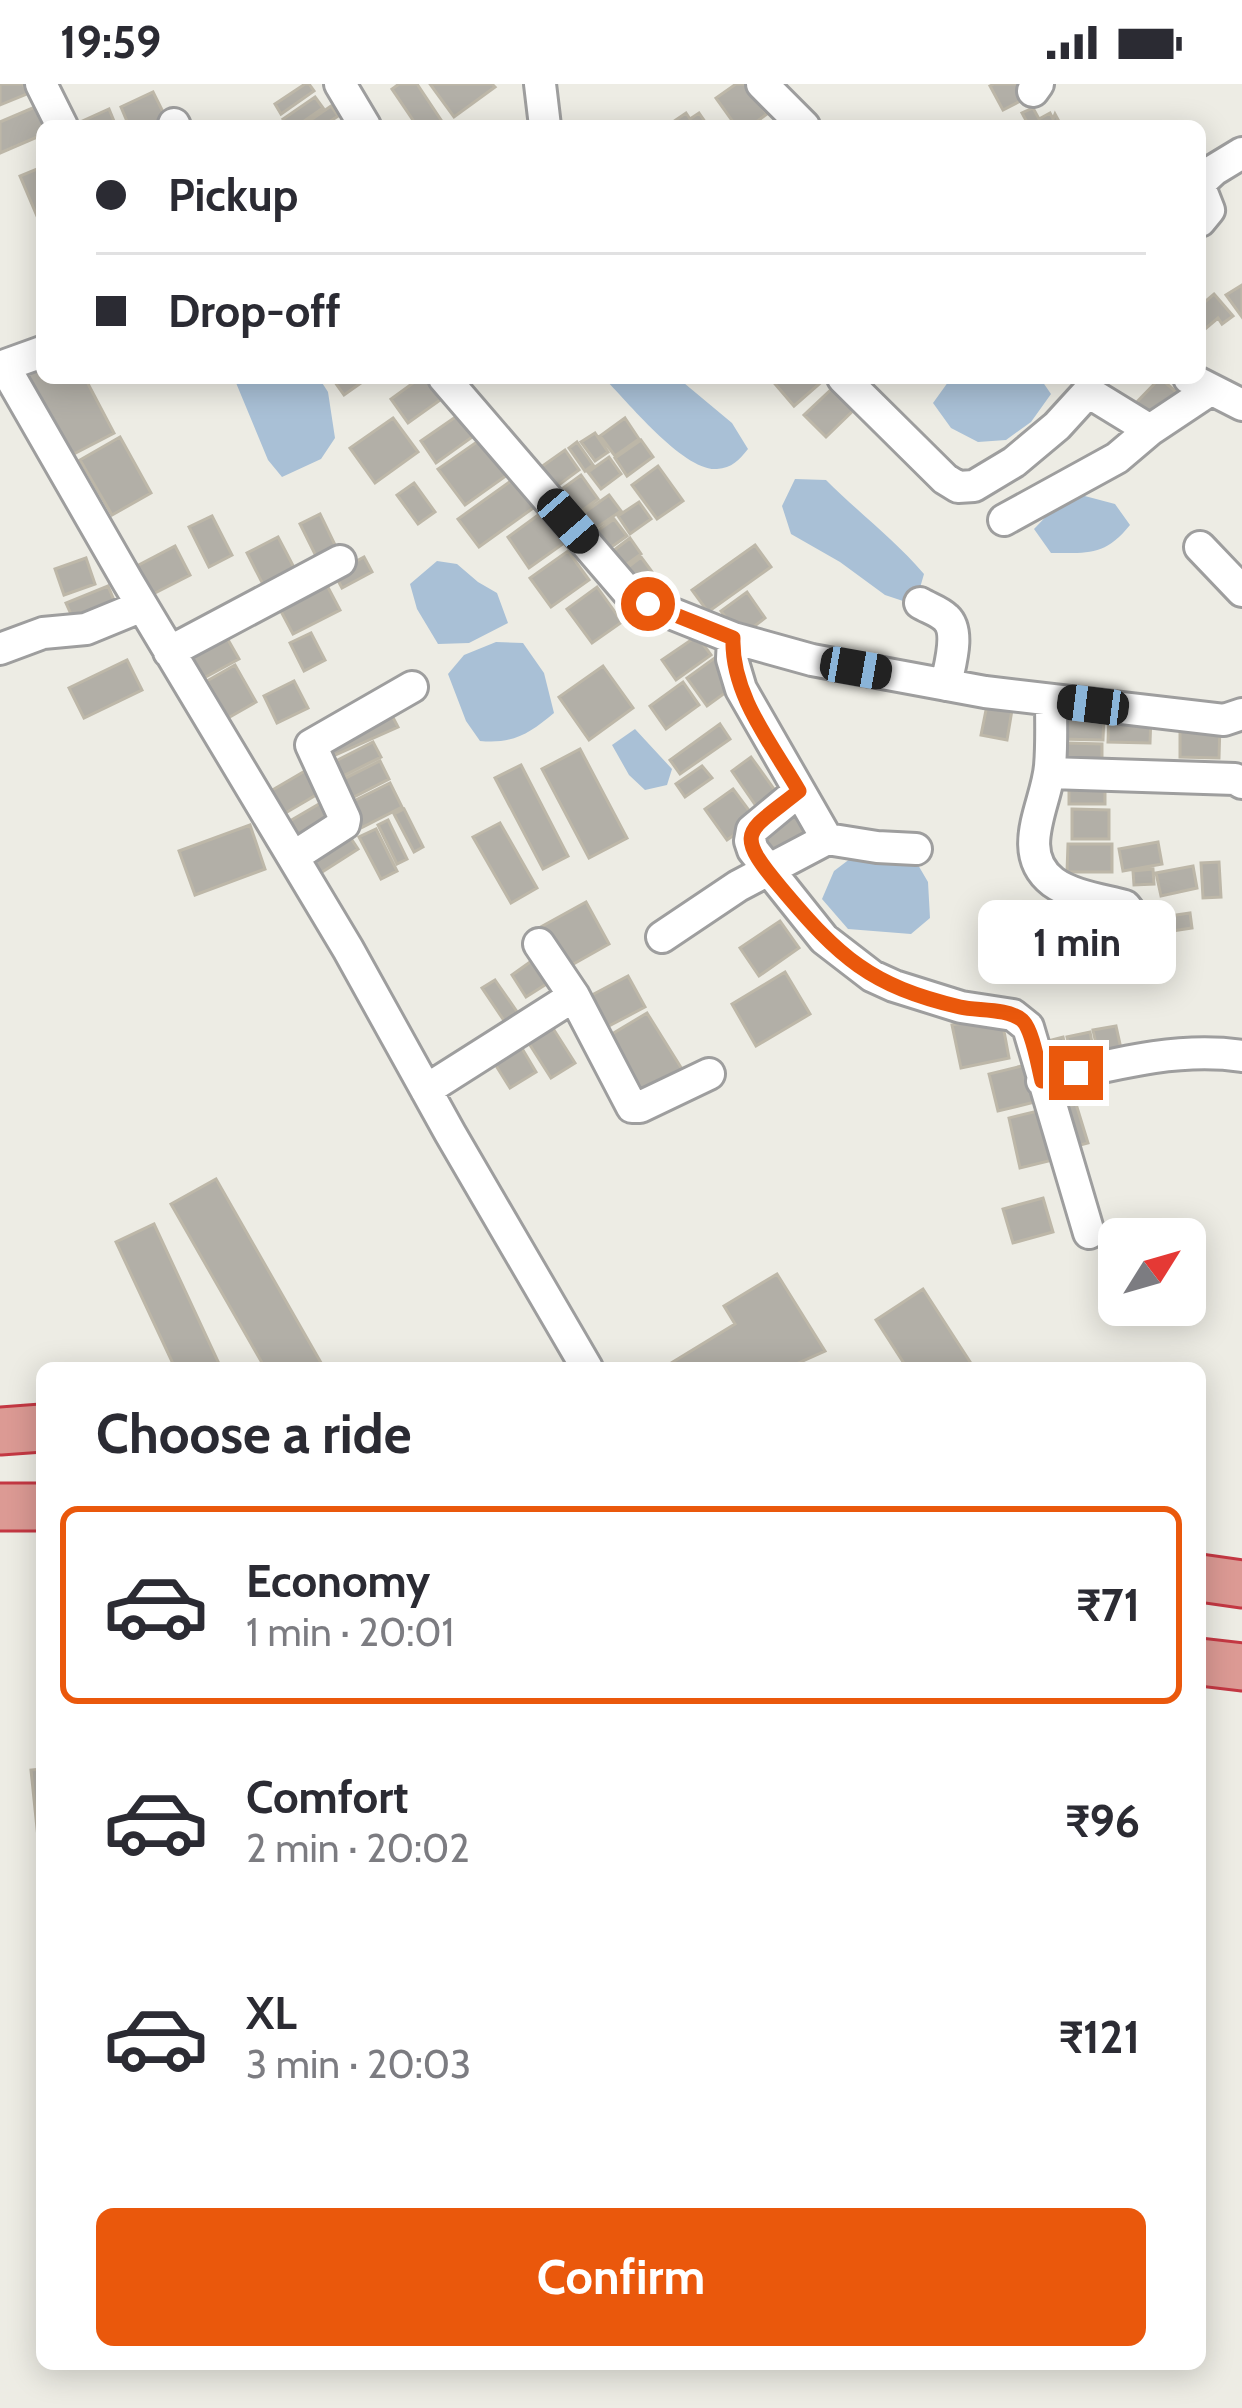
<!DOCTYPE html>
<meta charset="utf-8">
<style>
body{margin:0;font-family:Cabin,sans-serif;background:#f7f7f7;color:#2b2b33;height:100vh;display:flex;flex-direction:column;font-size:45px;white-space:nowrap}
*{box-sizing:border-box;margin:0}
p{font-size:39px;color:#7c7c81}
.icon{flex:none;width:66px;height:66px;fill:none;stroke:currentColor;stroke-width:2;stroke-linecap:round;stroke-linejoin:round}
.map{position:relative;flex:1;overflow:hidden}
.drawer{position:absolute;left:36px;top:1278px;width:1170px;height:1008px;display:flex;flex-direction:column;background:#fff;border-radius:18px;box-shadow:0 6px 30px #0003}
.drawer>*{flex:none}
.banner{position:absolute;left:36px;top:36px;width:1170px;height:264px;border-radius:18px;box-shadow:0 6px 30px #0003;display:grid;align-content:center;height:264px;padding:0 60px;background:#fff}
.needle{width:78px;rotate:53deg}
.buttons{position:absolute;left:1098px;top:1134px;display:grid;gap:24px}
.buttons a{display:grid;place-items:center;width:108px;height:108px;border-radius:18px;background:#fff;box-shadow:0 6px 30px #0003;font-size:60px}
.end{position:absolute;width:54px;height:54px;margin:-27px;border:15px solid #ea580c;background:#fff;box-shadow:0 0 0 6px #fff}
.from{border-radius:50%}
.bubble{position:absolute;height:84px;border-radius:18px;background:#fff;box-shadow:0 6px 30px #0003;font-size:39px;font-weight:700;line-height:84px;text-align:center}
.car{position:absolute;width:36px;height:72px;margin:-36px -18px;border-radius:15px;box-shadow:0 0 9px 3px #0007;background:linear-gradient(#222 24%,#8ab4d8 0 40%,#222 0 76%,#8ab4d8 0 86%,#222 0)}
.banner b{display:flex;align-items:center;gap:42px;height:114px;font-size:45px}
.banner b+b{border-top:3px solid #e1e1e2}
.banner i{width:30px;height:30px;background:#2b2b33}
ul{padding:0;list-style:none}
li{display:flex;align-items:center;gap:36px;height:198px;margin:0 24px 18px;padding:0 36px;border:6px solid transparent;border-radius:18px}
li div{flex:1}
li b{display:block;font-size:45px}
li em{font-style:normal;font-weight:700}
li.current{border-color:#ea580c}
li>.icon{width:108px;height:108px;stroke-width:1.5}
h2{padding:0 60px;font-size:54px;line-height:144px}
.primary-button{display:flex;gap:24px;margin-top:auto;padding:24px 60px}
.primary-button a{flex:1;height:138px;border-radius:18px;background:#ea580c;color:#fff;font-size:48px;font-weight:700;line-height:138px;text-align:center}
.status{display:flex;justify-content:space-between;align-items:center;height:84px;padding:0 60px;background:#fff;direction:ltr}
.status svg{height:33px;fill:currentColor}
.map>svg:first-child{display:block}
.water{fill:#a9c0d6}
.building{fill:#b2afa7;stroke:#bdb7a8;stroke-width:3}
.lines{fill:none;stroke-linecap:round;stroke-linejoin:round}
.minor-casing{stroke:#9e9e9e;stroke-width:36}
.highway-casing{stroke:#c43843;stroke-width:51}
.minor{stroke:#fff;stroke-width:30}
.highway{stroke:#dc9a94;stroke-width:45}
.route{stroke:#ea580c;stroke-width:15}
</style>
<div class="status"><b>19:59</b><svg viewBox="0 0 49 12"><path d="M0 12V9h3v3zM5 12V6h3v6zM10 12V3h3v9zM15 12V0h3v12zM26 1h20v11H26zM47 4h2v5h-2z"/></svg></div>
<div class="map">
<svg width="1242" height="2324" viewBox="0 0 1242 2324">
<rect width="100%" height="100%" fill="#edece4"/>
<!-- water -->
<path class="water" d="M234 294H319L328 308 335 354 321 375 282 393 268 376Z
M604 294H678L732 339 748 365C739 376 732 384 717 385 684 388 627 317 604 294Z
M951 294H1040L1051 310 1031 338 1006 356 978 358 951 344 933 319Z
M795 395 826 396C858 428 894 455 924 490L915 521 885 511 840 478 791 450 782 422Z
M1081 411 1115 420 1130 441C1105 472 1089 469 1051 469L1034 445 1057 421Z
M437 477 457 480 478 498 497 509 508 539 469 559 438 560 417 525 410 500Z
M496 558 523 559 544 589 554 629C529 650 513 660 480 657L466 637 448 590 464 571Z
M635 645 672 685 667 701 645 706 629 691 612 661Z
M859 768 914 774 928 798 930 834 911 850 848 845 822 815 834 787Z
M1090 824 1113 831 1124 849C1102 875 1071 874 1038 875L1026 853Z"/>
<!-- building -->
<path class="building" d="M0 0H23L27 10 0 21Z
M305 0H309L314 7 281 30 275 20Z
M399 0H417L445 42H417L392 5Z
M430 0H492L495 3 454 33Z
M736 0H745L767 30 751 42H736L716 14Z
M994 0H1023L1030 12 1003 26 990 2Z
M153 8 170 42H129L121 23Z
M315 13 323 24 297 42H288L283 35Z
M42 20 51 42H42V51L0 69V38Z
M331 22 338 32 323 42H302Z
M1033 24 1039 35 1050 29 1053 35 1055 30 1061 41 1029 42 1022 29Z
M109 25 116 42H77L76 40Z
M686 29 690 35 699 29 708 42H667Z
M42 83V130L37 132 20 92Z
M1242 201V233L1226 211Z
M1214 210 1233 232 1222 240 1218 234 1205 245 1200 238V222Z
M42 280V294H85L114 349 66 374 24 289Z
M332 294H368L344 311Z
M420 294H428L443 314 408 339 391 315Z
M770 294H826L794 322Z
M1160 294 1181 312 1157 339 1135 320Z
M840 297 861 319 826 353 804 331Z
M467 325 482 346 436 379 421 357Z
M393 334 418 368 375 399 350 364Z
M625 334 639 355 615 372 600 352Z
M595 349 608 368 595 377 581 358Z
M120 353 151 409 112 431 80 376Z
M484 353 510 389 465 421 438 385Z
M641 356 653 373 627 392 615 374Z
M577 358 593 381 585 387 569 364Z
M565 366 579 386 556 403 541 383Z
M609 373 621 390 601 405 588 388Z
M658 382 683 417 657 435 632 401Z
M581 391 598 415 576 431 559 407Z
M515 394 536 422 479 463 458 435Z
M414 399 435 428 418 440 397 411Z
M609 411 621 427 593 446 582 430Z
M639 418 651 435 630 450 618 432Z
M545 426 567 457 529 484 508 453Z
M320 430 337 465 317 474 300 440Z
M212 432 232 471 209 483 189 443Z
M614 435 627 452 603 469 590 452Z
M278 453 300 495 269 512 247 469Z
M630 454 641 470 616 488 605 473Z
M755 461 771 483 708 528 692 506Z
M175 462 190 491 151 511 137 482Z
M568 467 589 496 551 523 530 494Z
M364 473 372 488 342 504 334 489Z
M641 473 655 492 636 505 623 487Z
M86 474 95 500 64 511 55 485Z
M323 494 340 526 293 550 276 518Z
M108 502 116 521 75 539 66 519Z
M597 503 622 538 592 559 567 525Z
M747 508 765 534 740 553 721 527Z
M223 547 239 575 202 595 187 567Z
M311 549 325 576 304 587 290 559Z
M697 552 711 571 676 596 662 576Z
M716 573 736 601 707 622 687 594Z
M127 576 142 606 84 634 69 604Z
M235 581 256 618 228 634 207 597Z
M603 582 633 624 589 656 559 613Z
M294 597 308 624 277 639 264 612Z
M683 598 699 621 666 645 650 622Z
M987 621 1012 626 1007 656 981 651Z
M388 624 398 643 322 677 312 664Z
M1059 629 1104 630 1103 656 1059 655Z
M1109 631H1151L1150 659 1108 658Z
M1180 639 1220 640 1219 674 1180 673Z
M720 640 730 655 680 690 670 676Z
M373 658 381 673 329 699 322 684Z
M1066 659 1102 660V686L1066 685Z
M580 665 627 754 589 774 542 685Z
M751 673 776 708 756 722 732 687Z
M380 677 389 695 342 719 332 701Z
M521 681 568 772 543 785 495 694Z
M702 682 712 694 685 713 676 700Z
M310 684 323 707 282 731 269 708Z
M1069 697 1105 698V720H1069Z
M390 699 402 723 355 747 342 723Z
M733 705 756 736 727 756 705 725Z
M324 717 337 739 296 763 283 741Z
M795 724 813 749 771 779 753 754Z
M404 725 423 763 414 768 394 730Z
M1072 725 1109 726V755H1072Z
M388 736 407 775 397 780 378 741Z
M500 739 537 804 511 819 473 753Z
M250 741 265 785 195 811 179 767Z
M344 744 358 765 316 792 302 771Z
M376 745 397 787 381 795 359 753Z
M1158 758 1162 780 1123 787 1119 765Z
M1068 760H1112V788H1067Z
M1219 778 1221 813 1203 814 1201 779Z
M1193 782 1197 804 1161 812 1156 789Z
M1153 785 1154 800 1134 801 1133 787Z
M586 818 609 860 561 887 537 845Z
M1190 829 1192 844 1172 847 1169 832Z
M780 837 799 864 759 892 740 864Z
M533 876 548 899 526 913 512 891Z
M785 888 810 930 756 962 732 920Z
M628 892 645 923 605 944 588 913Z
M495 896 520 932 507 941 482 904Z
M647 929 685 990 646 1014 607 953Z
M1001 931 1009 974 961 984 952 941Z
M547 935 575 979 551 994 523 950Z
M1116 942 1122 969 1099 974 1093 946Z
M1090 948 1095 974 1073 978 1067 953Z
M1063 953 1069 978 1042 984 1036 960Z
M517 956 536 988 510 1004 490 972Z
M1030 980 1039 1017 998 1027 989 990Z
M1076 1020 1088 1059 1065 1065 1054 1026Z
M1046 1025 1057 1075 1020 1084 1009 1034Z
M216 1095 324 1284H265L171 1120Z
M1043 1114 1053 1148 1013 1159 1003 1125Z
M154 1140 221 1284H175L116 1158Z
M777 1190 825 1267 787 1284H663L735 1240 724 1222Z
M923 1205 974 1284H907L876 1236Z
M42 1685V1753L38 1754 31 1686Z"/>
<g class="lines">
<defs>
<path id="minor" d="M41 0 62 42
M340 0 365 42
M540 0 545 42
M762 0 804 42
M1033 7 1038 0
M174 40 175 42
M1200 99 1214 86 1242 69
M1200 103 1209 126 1200 137
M4 282 128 498 348 865 450 1049 587 1284
M0 283 42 268
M444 294 627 507 648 520 733 554 812 576 985 608 1224 636 1242 630
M843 294 945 395 958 403 974 402 1014 378 1057 342 1088 308 1150 346 1210 306
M1189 294 1242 321
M1004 436 1117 374 1150 346
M1200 463 1242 507
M920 519C928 524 939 527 946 534 961 548 949 583 946 601
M733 554 732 575 741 605 827 755 877 763 916 765
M0 565 43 549 86 545 142 522
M169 568 340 477
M1051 616C1051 638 1052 660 1050 682 1047 720 1014 768 1053 798 1072 812 1103 816 1125 822L1129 827 1138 873
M1050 689 1235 695 1242 699
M799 707 752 746 750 757 753 766 824 855 872 892 894 902 961 923 1013 931 1028 943 1089 1149
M293 773 344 740 345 735 311 661 412 603
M662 853 738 802 827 755
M539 860 574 912 632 1023H640L709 990
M1042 997C1107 982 1175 962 1242 972
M426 1006 574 912"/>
<path id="highway" d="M0 1347 42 1344
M0 1423H42
M1200 1494 1242 1500
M1200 1578 1242 1583"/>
</defs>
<!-- minor casing -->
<use href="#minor" class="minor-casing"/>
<!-- highway casing -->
<use href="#highway" class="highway-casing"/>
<!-- minor -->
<use href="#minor" class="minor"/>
<!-- highway -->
<use href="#highway" class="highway"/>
</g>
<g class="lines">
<!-- route -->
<path class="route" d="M648 520 733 554C731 611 772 660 799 707 747 749 732 746 781 804 839 873 870 902 960 923 978 927 1007 924 1022 936 1033 946 1038 982 1042 997L1076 989"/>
</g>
</svg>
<div class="buttons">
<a><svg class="needle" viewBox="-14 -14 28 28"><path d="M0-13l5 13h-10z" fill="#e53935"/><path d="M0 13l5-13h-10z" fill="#7c7c81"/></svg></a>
</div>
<i class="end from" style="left:648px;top:520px"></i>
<i class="end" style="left:1076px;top:989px"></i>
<div class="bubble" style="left:978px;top:816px;width:198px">1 min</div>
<i class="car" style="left:568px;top:437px;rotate:139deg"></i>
<i class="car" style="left:856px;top:584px;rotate:100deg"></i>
<i class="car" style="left:1093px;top:621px;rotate:277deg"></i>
<div class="banner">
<b><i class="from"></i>Pickup</b>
<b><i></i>Drop-off</b>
</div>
<section class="drawer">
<h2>Choose a ride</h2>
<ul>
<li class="current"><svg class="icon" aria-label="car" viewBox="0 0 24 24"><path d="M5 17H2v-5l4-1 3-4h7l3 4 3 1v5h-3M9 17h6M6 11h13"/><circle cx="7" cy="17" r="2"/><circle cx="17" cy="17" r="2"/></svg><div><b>Economy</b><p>1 min · 20:01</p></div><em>₹71</em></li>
<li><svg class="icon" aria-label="car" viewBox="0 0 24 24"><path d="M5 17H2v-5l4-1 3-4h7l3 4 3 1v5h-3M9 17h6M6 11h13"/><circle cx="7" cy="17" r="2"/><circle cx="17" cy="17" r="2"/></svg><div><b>Comfort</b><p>2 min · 20:02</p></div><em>₹96</em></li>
<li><svg class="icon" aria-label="car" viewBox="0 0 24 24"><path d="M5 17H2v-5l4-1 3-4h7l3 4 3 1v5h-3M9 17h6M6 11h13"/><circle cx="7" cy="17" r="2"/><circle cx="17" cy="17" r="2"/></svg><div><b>XL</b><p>3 min · 20:03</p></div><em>₹121</em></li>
</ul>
<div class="primary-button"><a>Confirm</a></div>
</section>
</div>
